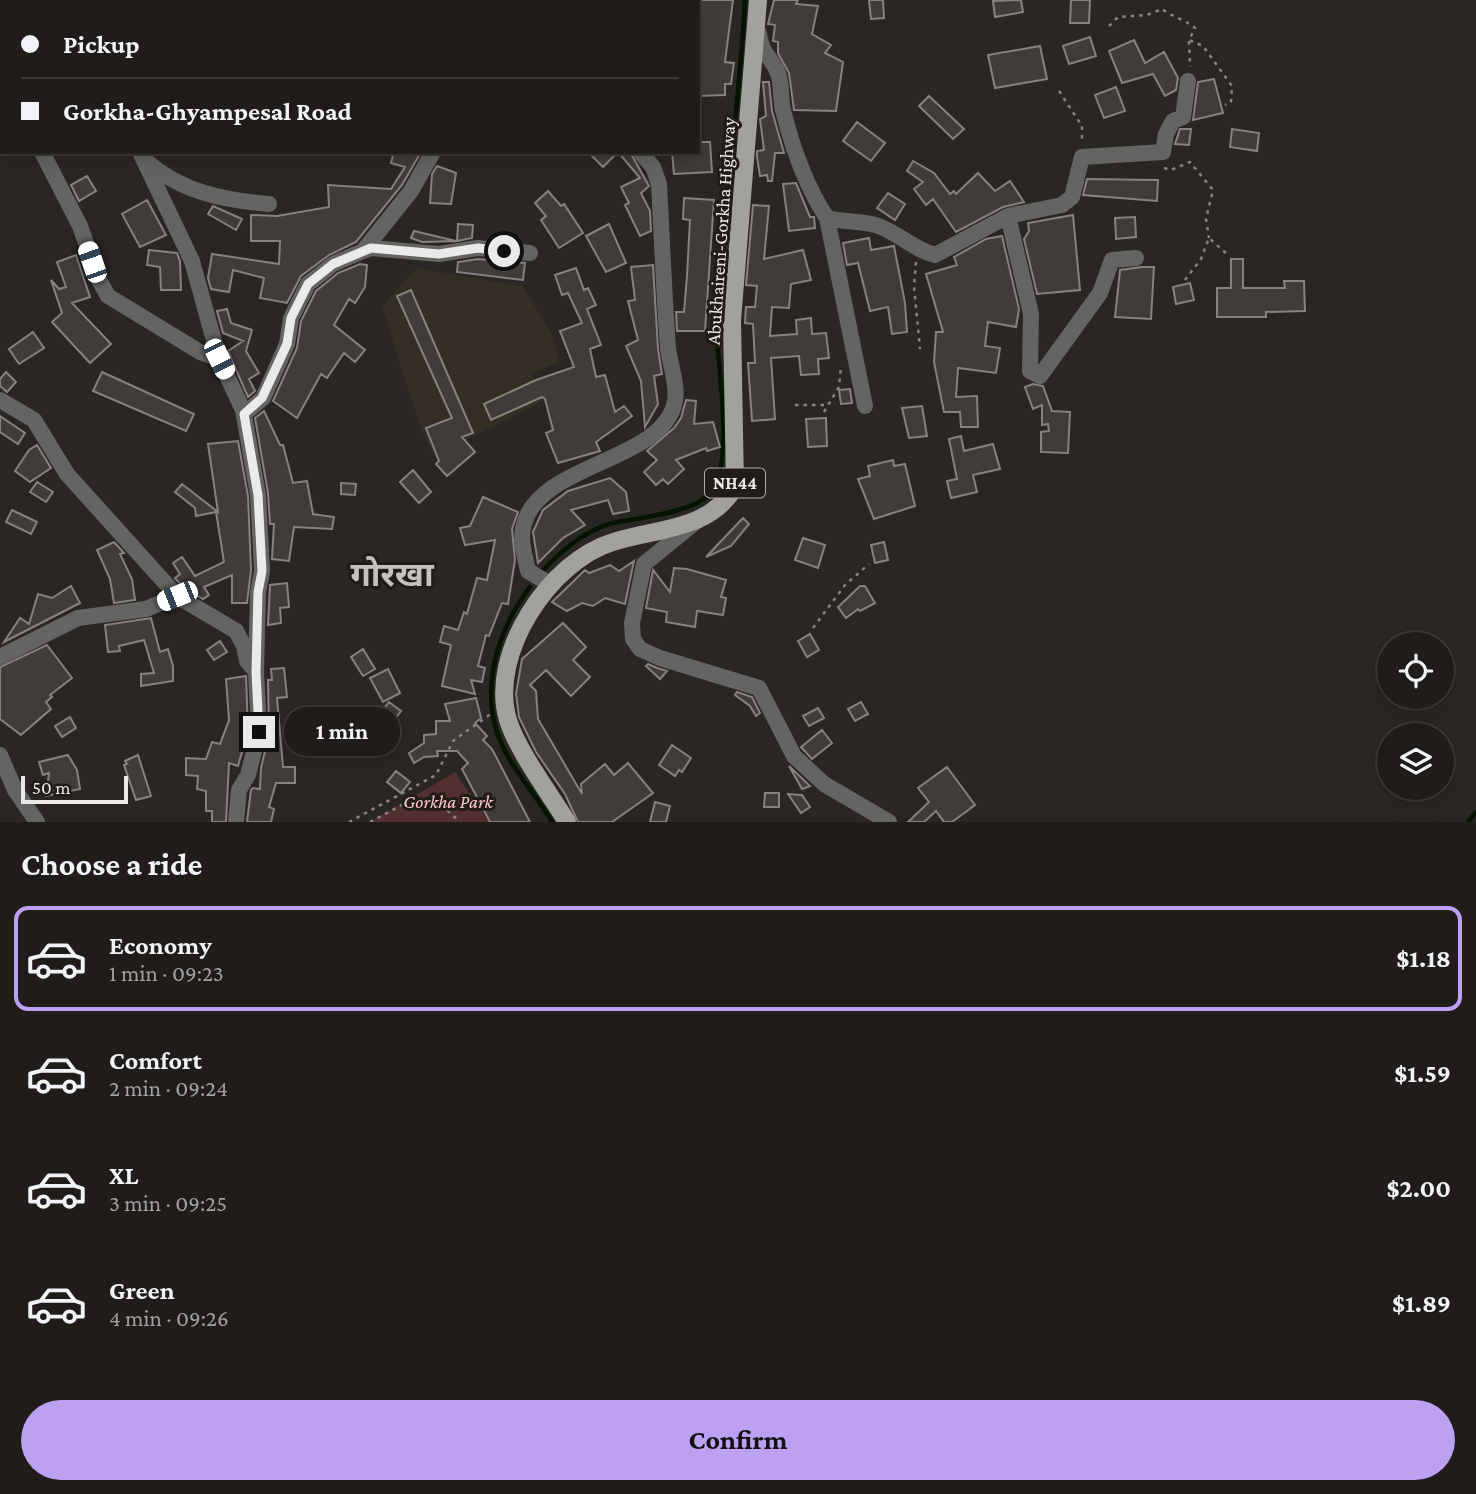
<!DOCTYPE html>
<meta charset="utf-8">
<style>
body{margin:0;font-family:"Crimson Pro","Noto Sans Devanagari",serif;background:#272523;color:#f1f3f6;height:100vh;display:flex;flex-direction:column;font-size:26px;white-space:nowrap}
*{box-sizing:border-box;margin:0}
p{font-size:23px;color:#a1a1a2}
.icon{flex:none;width:38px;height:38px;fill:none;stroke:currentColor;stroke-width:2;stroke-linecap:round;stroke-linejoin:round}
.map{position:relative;height:822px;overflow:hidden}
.sheet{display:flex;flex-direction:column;background:#1f1c1a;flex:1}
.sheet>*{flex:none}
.banner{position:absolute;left:0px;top:0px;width:700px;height:154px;box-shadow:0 4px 18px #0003,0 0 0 2px #3c3a39;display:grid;align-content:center;height:154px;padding:0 21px;background:#1f1c1a}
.fabs{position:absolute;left:1377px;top:632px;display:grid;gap:14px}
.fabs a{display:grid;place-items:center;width:77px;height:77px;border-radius:50%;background:#1f1c1a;box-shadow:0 4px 18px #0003,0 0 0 2px #3c3a39;font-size:35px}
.scale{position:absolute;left:21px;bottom:18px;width:107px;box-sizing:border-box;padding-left:7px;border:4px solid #eceae8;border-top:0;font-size:19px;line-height:24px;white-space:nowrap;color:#eceae8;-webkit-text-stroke:5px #201d19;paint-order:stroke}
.end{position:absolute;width:32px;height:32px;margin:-16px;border:9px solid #eceae8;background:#111;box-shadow:0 0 0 4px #111}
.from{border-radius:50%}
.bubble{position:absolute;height:49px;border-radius:24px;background:#1f1c1a;box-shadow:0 4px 18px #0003,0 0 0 2px #3c3a39;font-size:23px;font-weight:700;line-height:49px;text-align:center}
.car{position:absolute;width:21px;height:42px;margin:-21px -10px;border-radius:9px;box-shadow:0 0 5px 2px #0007;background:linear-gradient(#fff 24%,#345 0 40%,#fff 0 76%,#345 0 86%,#fff 0)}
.banner b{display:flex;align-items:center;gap:24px;height:66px;font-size:26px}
.banner b+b{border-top:2px solid #3c3a39}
.banner i{width:18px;height:18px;background:#f1f3f6}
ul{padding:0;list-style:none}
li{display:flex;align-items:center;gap:21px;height:105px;margin:0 14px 10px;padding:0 7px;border:4px solid transparent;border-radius:14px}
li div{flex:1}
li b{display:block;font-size:26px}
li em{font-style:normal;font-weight:700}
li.selected{border-color:#bca0f2}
li>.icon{width:63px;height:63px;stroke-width:1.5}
h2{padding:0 21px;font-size:32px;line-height:84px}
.cta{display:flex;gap:14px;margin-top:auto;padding:14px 21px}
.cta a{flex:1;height:80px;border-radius:42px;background:#bca0f2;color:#111;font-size:28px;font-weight:700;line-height:80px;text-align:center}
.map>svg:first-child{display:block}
.built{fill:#342e25}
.green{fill:#532f32}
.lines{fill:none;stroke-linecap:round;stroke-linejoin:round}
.stream{stroke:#051400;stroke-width:4.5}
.building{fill:#413c3a;stroke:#87817f;stroke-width:2}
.path{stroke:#878582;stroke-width:2.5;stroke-dasharray:3.5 5;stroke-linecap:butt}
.minor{stroke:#646462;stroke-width:16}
.major{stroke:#a2a19d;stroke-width:18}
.route{stroke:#eceae8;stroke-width:9}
.labels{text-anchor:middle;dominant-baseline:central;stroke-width:6;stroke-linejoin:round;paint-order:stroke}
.shield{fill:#201d19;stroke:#afacaa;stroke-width:2}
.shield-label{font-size:18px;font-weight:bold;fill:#eceae8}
.street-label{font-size:19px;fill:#eceae8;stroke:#201d19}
.park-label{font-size:19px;font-style:italic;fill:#fec7ca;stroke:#201d19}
.town-label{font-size:33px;font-weight:bold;fill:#c5c1bc;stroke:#201d19}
</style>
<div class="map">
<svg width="1476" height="822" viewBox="0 0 1476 822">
<rect width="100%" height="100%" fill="#292623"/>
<!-- built -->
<path class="built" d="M417 268 522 286 552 333 559 362 532 374 543 401 434 456 421 429 382 307Z"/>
<!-- green -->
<path class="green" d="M455 772 489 822H370Z"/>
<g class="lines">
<!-- stream -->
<path class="stream" d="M540 574C557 554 586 529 613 523 640 517 688 514 709 495 735 471 718 363 716 328 715 300 721 271 723 243 730 162 741 81 745 0
M530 587C497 630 478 693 502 745 514 772 537 796 552 822
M1468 822 1476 812"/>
</g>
<!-- building -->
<path class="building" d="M698 0H733L725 62 734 63 731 84H725V95L698 96Z
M774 0H798L796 4 818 6 812 34 831 45 825 53 843 62 836 111 794 110 789 73 778 53V42L773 41 775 25 768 24Z
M869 0H883L884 18 871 19Z
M1021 0 1023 12 995 17 993 1Z
M1071 0H1090L1089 23H1070Z
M1090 37 1096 56 1069 64 1063 46Z
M1134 40 1145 63 1164 52 1178 78 1176 90 1165 96 1153 74 1122 83 1109 51Z
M1040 46 1047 79 995 88 988 55Z
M1214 79 1223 113 1193 120 1198 82Z
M763 82H769L772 111 784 153H775L772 181H768L767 175 760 176 757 157V151L764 150 760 119 766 116Z
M1116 87 1125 111 1104 118 1095 95Z
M929 96 964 129 953 139 919 106Z
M857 122 885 143 871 161 843 141Z
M1180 129H1191L1189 145 1175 144Z
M1232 129 1259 133 1257 151 1230 147Z
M698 142H710L712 172 674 174 672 152H698Z
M394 152H421L402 185 356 242 329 255 301 276 287 303 260 298 264 278 233 270 229 292 211 289 208 278 212 254 279 264 280 241H251V215L277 216 329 207 328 185 391 189 405 167 391 163Z
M588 152H618L603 167Z
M618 152H630L649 186 641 193 650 211 651 231 640 236 625 205 629 203 621 187 640 178Z
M913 161 934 173 950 194 954 191 956 194 978 173 995 191 1010 181 1024 202 1003 207 956 232 933 199 926 205 914 189 923 182 907 171Z
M437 166 456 173 451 204 430 203 432 174Z
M87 176 96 191 79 201 71 185Z
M1087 179 1158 180 1157 201 1083 195Z
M796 183 810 217H814L815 228 789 231 783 184Z
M548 191 561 206 564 204 583 233 559 248 541 220 546 216 535 203Z
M888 193 905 204 895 220 877 208Z
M684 198 714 200 705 331H677L676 312H684L687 276 690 220 683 219Z
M147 200 166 235 140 247 122 214Z
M753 205 769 206 764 259 803 250 811 280 791 284 789 308 772 307 770 336 797 334 796 320 811 318 812 334 826 333 829 358 818 359 819 374 801 375 799 356 771 358 775 419 752 421 748 363H755L753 324 745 323 746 307H755L757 286 746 285Z
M213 206 242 219 236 230 208 214Z
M1073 215 1080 290 1037 294 1024 239 1029 231 1028 223Z
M1135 217 1136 237 1116 239 1115 218Z
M458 224 473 225 472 238 457 241Z
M609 224 626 263 606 272 586 236Z
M414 231 456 241 422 242 411 238Z
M1002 236 1019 309 1016 327 988 322 985 346 1000 348 996 373 958 368 956 397 977 396 978 427H961L960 412H944L934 362 936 332H943L926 274 957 265 954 257 986 239Z
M869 238 871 250 894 246 905 303 907 332 892 334 888 307 870 311 858 263 847 265 843 243Z
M149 250 177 253 180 261 181 290H161L160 267 147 265Z
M76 255 90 297 72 303 111 344 90 363 52 322 62 313 51 280 59 289 66 287 57 262Z
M478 259 525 263 523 280 457 272 458 262Z
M1231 259H1243V288H1285L1284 281H1304L1305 311 1266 312V317H1217V288H1231Z
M360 264 367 265 365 287 355 303 349 299 334 325 365 350 355 362 344 353 327 378 321 374 297 418 273 401 297 348 301 321 316 291 338 273Z
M653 265 658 349 662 374 654 376 658 404 645 427 641 381 626 346 638 340 628 301 635 300 631 267Z
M1142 267H1154L1151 319 1115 317 1120 270Z
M576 268 584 290 588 288 596 305 587 309 601 345 590 349 596 377 605 375 615 412 624 406 632 416 596 442 600 451 558 463 546 433 553 430 545 399 542 397 491 420 484 404 536 380 574 367 560 331 582 323 568 293 562 295 555 275Z
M1190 283 1194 300 1176 304 1173 287Z
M411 290 473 433 462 437 475 452 447 476 436 464 439 461 426 428 452 418 397 296Z
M227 309 231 323 252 330 246 351 259 373 249 379 255 391 248 397 228 351 243 341 223 333 217 311Z
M33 332 44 348 19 364 9 349Z
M6 372 16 382 7 392 0 386V379Z
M102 372 194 414 186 431 93 391Z
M1033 384 1043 386 1052 411 1070 412 1068 453 1041 452V432L1049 431 1048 424 1042 425V405L1033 409 1025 387Z
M850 389 852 403 841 404 839 390Z
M686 400 696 401 694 424 713 422 720 447 707 451 706 448 676 460 684 469 668 484 663 479 656 485 644 472 657 460 647 451 674 428 681 418Z
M922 406 927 436 909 438 902 408Z
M264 411 280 445H283L293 483 307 481 313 514 334 517 332 529 294 527 289 561 272 559 274 524H270L268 493 255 418Z
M0 416 25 433 18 444 0 432Z
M826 418 827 446 808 447 806 419Z
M961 436 964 451 993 444 1000 469 973 475 977 492 951 498 947 481 957 479 949 439Z
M238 441 248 496 251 570 247 603H232V575L204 587 209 595 203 599 184 588 175 578 180 574 173 563 182 557 195 576 224 562 216 512 196 516 195 508 175 492 182 484 218 512 208 444Z
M37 445 51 468 30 482 15 471 29 450Z
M893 460 894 466 905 464 915 506 874 519 858 479 870 476 868 466Z
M413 470 431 492 419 503 400 482Z
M610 478 626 492 629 511 613 514 608 500 571 510 585 525 563 538 538 563 533 532 543 510 568 491Z
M37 482 53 492 46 502 30 492Z
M341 483 356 484 355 495 341 494Z
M483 497 518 512 512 529 515 560 508 604 502 603 489 636 486 635 478 666 485 668 482 682 471 680 475 694 442 686 451 645 440 642 444 626 458 630 464 612 467 614 477 578 487 580 495 540 465 545 460 528 470 526Z
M12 510 37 522 31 534 6 522Z
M743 518 749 524 731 546 706 557Z
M803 538 825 545 818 568 795 560Z
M114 542 124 553 120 554 132 579 135 600 114 603 110 579 97 550Z
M884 542 888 560 875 563 871 545Z
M634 561 625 604 605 598 593 606 582 603 567 611 552 602 585 570 589 573 610 565 619 571Z
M674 568 687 569 726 580 721 597 726 598 723 615 697 611 695 627 666 622 667 612 646 608 653 570 670 592Z
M287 583 289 607 280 608 281 623 268 625 270 585Z
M71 586 80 603 4 642 20 618 29 624 38 594 52 598Z
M860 586H865L875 603 860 611 858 609 846 618 838 607Z
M151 618 160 652 168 649 173 666V681L141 686V674L154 673 144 640 119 646 120 651 108 652 105 625Z
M563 623 586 647 573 660 590 677 571 696 546 670 530 685 536 691 538 719 582 794 581 784 605 764 614 775 628 763 653 793 612 822H578L565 794 536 752 519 717 516 694 522 659Z
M810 634 819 650 807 657 798 641Z
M220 641 227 652 214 660 207 650Z
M47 645 72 678 50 695 52 697 46 702 51 709 21 735 0 719V667Z
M363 649 375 669 363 676 351 657Z
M648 664 657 668 667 671 660 679 646 666Z
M284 668 287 697 277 698 283 767H295V783H276L269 807 274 809 271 822H247L251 790 253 788 260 789 261 768 269 734 268 680H272L271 669Z
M388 669 400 693 383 702 370 678Z
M246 676 248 731 238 766 229 763 226 822H212V811H206V791L197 789 198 776 186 775V758L206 759 212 742 220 744 229 720 226 679Z
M737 692 752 697 760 713 756 716 750 706 735 695Z
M476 698 481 718 475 723 487 736 483 740 492 749 530 822H490L462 769 468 763 457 751H437L438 756 424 757 414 763 409 753 424 743V735L436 734V721H450L445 704Z
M389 702 401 711 386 731 374 722Z
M861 702 868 714 855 721 848 709Z
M818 708 824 718 809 726 803 716Z
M70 717 76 728 62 737 55 726Z
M822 730 832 743 812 759 801 747Z
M672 745 691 758 682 772 679 770 675 776 659 765Z
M68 755 77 770 80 789 46 796 49 773 43 775 39 762Z
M138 755 151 796 136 800 124 765 127 764 125 761Z
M789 766 810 786 802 789Z
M947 767 975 805 952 822H944L936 811 924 822H908L929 802 918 788Z
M396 771 410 782 401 793 387 782Z
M765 793H779V807H764Z
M788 794 802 795 810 807 801 813Z
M655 802 670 806 666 822H650Z"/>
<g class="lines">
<!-- path -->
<path class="path" d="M1109 26 1118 17 1147 15 1162 9C1171 16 1189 22 1195 28L1189 40 1203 46 1232 86 1231 102 1225 105
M1189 41 1190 67
M1059 91 1082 126V143
M1164 168 1171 170 1190 162 1213 190 1206 219 1209 238
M916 262 914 286 920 349
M1185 280 1201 259 1209 238 1227 254 1226 257
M795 405H828
M824 412 839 387 841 367
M813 628 845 585 869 564
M349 822 436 775 453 741 492 713
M370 822 413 799 446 809 460 822"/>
<!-- minor -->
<path class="minor" d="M378 0 379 2
M437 0V2
M530 0 531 2
M169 2 171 0
M467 2 471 0
M0 32 2 37
M759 34C763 59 773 56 779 76 782 88 780 102 784 114 793 149 807 188 827 218 843 222 861 221 876 225 899 233 914 250 935 255L1008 216 1062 205 1072 197 1082 157 1163 152 1166 134 1173 121 1183 117 1188 81
M42 152 80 226 99 280 108 296 200 352 219 359
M140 152 192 261 219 359 243 410 258 495 262 571 258 592 256 672 259 732 248 775 239 790 236 822
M146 161C182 192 222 200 269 204
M1008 216 1031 314 1030 371 1040 376 1100 293 1112 260 1136 258
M827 218 865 406
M363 251 371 248 439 254 478 248 530 253
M0 400 34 420 67 474 177 596 236 631 244 646 247 661 254 669
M244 414 263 398 287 344 291 318 308 284 333 264 363 251 411 191 433 152
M698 520 644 564 632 623 633 639 640 649 660 658 759 688 794 756 824 784 889 822
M550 584 528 571C525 556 519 540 524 524 541 462 664 462 675 401 678 386 670 364 668 348 664 294 662 239 659 184L653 167 640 152
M0 657 78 618 146 609 177 596
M0 755 15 790 37 822"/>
<!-- major -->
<path class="major" d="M567 822C550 794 517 750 508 720 488 654 550 561 613 542 656 528 709 531 735 487L732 320 758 0"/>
</g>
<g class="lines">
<!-- route -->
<path class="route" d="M259 732 256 672 258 592 262 571 258 495 244 414 262 398 287 344 291 318 308 284 333 264 371 248 439 254 478 248 504 251"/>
</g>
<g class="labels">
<!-- shield labels -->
<rect class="shield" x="705" y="468.5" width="60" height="29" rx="5"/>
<g class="shield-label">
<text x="735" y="483">NH44</text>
</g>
<!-- street labels -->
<g class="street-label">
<text transform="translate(721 231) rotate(-86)">Abukhaireni-Gorkha Highway</text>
</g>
<!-- park labels -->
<g class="park-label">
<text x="448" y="801">Gorkha Park</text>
</g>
<!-- town labels -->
<g class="town-label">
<text x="392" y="574">गोरखा</text>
</g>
</g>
</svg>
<div class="fabs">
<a><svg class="icon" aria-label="locate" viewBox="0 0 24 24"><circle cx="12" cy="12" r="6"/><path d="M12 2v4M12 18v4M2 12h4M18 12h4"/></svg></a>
<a><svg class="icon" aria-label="layers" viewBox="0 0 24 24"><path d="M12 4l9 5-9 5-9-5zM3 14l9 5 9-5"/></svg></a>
</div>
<div class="scale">50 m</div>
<i class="end from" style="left:504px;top:251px"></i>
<i class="end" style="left:259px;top:732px"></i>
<div class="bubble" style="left:284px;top:707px;width:116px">1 min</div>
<i class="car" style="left:92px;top:262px;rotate:341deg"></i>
<i class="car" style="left:219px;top:359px;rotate:154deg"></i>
<i class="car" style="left:177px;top:596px;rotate:248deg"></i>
<div class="banner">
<b><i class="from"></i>Pickup</b>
<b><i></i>Gorkha-Ghyampesal Road</b>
</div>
</div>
<section class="sheet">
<h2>Choose a ride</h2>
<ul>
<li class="selected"><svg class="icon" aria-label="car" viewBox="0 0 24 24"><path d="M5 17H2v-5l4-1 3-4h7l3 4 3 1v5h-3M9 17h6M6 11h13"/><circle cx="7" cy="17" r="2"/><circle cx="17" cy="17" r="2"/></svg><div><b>Economy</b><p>1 min · 09:23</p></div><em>$1.18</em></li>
<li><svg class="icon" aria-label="car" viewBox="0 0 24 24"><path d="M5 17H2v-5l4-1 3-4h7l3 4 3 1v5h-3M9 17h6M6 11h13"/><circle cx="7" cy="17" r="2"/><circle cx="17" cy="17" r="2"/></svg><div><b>Comfort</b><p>2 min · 09:24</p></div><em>$1.59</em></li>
<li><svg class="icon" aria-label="car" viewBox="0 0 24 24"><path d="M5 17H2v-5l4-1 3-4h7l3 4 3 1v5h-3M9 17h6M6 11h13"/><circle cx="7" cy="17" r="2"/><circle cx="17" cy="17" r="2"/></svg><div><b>XL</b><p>3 min · 09:25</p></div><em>$2.00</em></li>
<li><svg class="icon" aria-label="car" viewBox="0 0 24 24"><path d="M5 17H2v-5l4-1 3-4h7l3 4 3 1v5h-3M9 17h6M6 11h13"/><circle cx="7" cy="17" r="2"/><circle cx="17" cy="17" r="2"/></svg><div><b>Green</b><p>4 min · 09:26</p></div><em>$1.89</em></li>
</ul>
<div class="cta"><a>Confirm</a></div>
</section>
